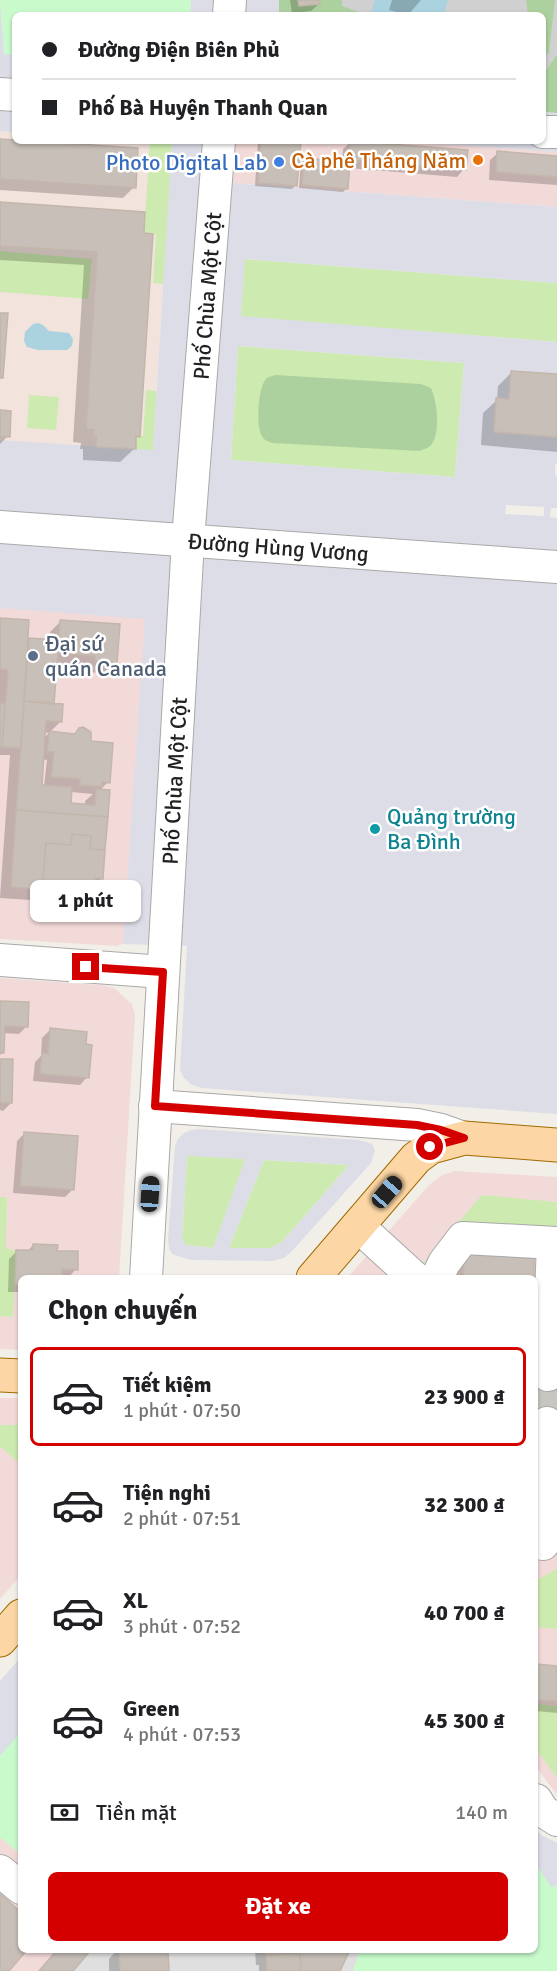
<!DOCTYPE html>
<html lang="vi">
<meta charset="utf-8">
<style>
body{margin:0;font-family:Signika,sans-serif;background:#f6f6f6;color:#202124;height:100vh;display:flex;flex-direction:column;font-size:22px;white-space:nowrap}
*{box-sizing:border-box;margin:0}
p{font-size:20px;color:#757577}
.icon{flex:none;width:33px;height:33px;fill:none;stroke:currentColor;stroke-width:2;stroke-linecap:round;stroke-linejoin:round}
.map{position:relative;flex:1;overflow:hidden}
.side{position:absolute;left:18px;top:1275px;width:520px;height:678px;display:flex;flex-direction:column;background:#fff;border-radius:9px;box-shadow:0 2px 4px #0004}
.side>*{flex:none}
.hud{position:absolute;left:12px;top:12px;width:534px;height:132px;border-radius:9px;box-shadow:0 2px 4px #0004;display:grid;align-content:center;height:132px;padding:0 30px;background:#fff}
.end{position:absolute;width:27px;height:27px;margin:-14px;border:8px solid #d40000;background:#fff;box-shadow:0 0 0 3px #fff}
.from{border-radius:50%}
.bubble{position:absolute;height:42px;border-radius:9px;background:#fff;box-shadow:0 2px 4px #0004;font-size:20px;font-weight:800;line-height:42px;text-align:center}
.car{position:absolute;width:18px;height:36px;margin:-18px -9px;border-radius:8px;box-shadow:0 0 4px 2px #0007;background:linear-gradient(#222 24%,#8ab4d8 0 40%,#222 0 76%,#8ab4d8 0 86%,#222 0)}
.hud b{display:flex;align-items:center;gap:21px;height:57px;font-size:22px}
.hud b+b{border-top:2px solid #e0e0e0}
.hud i{width:15px;height:15px;background:#202124}
ul{padding:0;list-style:none}
li{display:flex;align-items:center;gap:18px;height:99px;margin:0 12px 9px;padding:0 18px;border:3px solid transparent;border-radius:9px}
li div{flex:1}
li b{display:block;font-size:22px}
li em{font-style:normal;font-weight:800}
li.selected{border-color:#d40000}
li>.icon{width:54px;height:54px;stroke-width:1.5}
h2{padding:0 30px;font-size:27px;line-height:72px}
.pay{display:flex;align-items:center;gap:15px;height:66px;padding:0 30px;font-size:22px}
.pay p{margin-inline-start:auto}
.cta{display:flex;gap:12px;margin-top:auto;padding:12px 30px}
.cta a{flex:1;height:69px;border-radius:9px;background:#d40000;color:#fff;font-size:24px;font-weight:800;line-height:69px;text-align:center}
.map>svg:first-child{display:block}
.residential{fill:#e0dfdf}
.commercial{fill:#f2dad9}
.religious{fill:#d0d0d0}
.military{fill:#f3e3dd}
.grass{fill:#cdebb0}
.forest{fill:#add19e}
.park{fill:#c8facc}
.plaza{fill:#dddde8;fill-rule:evenodd}
.water{fill:#aad3df}
.shadow{fill:#0003;fill-rule:evenodd}
.building{fill:#c7bfb8;stroke:#c4b6ab;stroke-width:1.5}
.lines{fill:none;stroke-linecap:round;stroke-linejoin:round}
.minor-tunnel{stroke:#c8c6c1;stroke-width:32;stroke-dasharray:32 16;stroke-linecap:butt}
.minor-casing{stroke:#a9a9a9;stroke-width:34}
.major-casing{stroke:#a06b00;stroke-width:35}
.minor{stroke:#fff;stroke-width:32}
.major{stroke:#fcd6a4;stroke-width:33}
.route{stroke:#d40000;stroke-width:8}
.food-dot{fill:#e8710a;stroke:#fff;stroke-width:2}
.shop-dot{fill:#3f7fe0;stroke:#fff;stroke-width:2}
.service-dot{fill:#5c6f8a;stroke:#fff;stroke-width:2}
.culture-dot{fill:#0f9aa8;stroke:#fff;stroke-width:2}
.labels{text-anchor:middle;dominant-baseline:central;stroke-width:5;stroke-linejoin:round;paint-order:stroke}
.food-label{font-size:22px;fill:#c56008;stroke:#fff;text-anchor:end}
.shop-label{font-size:22px;fill:#366cbe;stroke:#fff;text-anchor:end}
.street-label{font-size:22px;fill:#222;stroke:#fff}
.service-label{font-size:22px;fill:#4e5e75;stroke:#fff;text-anchor:start}
.culture-label{font-size:22px;fill:#0d838f;stroke:#fff;text-anchor:start}
</style>
<div class="map">
<svg width="557" height="1971" viewBox="0 0 557 1971">
<rect width="100%" height="100%" fill="#f2efe9"/>
<!-- residential -->
<path class="residential" d="M90 1950H360L353 1971H72Z"/>
<!-- commercial -->
<path class="commercial" d="M235 141H399L557 152V207L232 183Z
M0 575 148 590 126 942 117 946 0 939Z
M0 978 101 985 114 988 132 1004 135 1015 119 1278H21V1350L0 1349Z
M455 1171 557 1177V1795L536 1767V1278H347L429 1185 442 1175Z
M0 1398H21V1575L0 1599Z
M0 1837 21 1855V1950H90L72 1971H0Z"/>
<!-- religious -->
<path class="religious" d="M279 0H557V113L543 112V15H279Z"/>
<!-- military -->
<path class="military" d="M0 131 15 132V141H149L172 143 153 451 0 440Z"/>
<!-- grass -->
<path class="grass" d="M150 141 172 143 164 284 153 283 156 234 144 233Z
M0 251 92 259 88 299 0 292Z
M244 259 557 283V342L241 317Z
M238 346 464 363 455 477 231 460Z
M146 390 157 391 153 451 136 449V436H143Z
M29 395 59 397 56 430 27 428Z
M187 1155 246 1159 213 1248 186 1245 182 1239Z
M264 1160 349 1165 281 1243 270 1248H229Z
M482 1195 557 1202V1234L463 1229 426 1277 419 1268Z
M0 1197H7L6 1249 16 1250 13 1317 0 1316Z
M0 1425H21V1465L0 1446Z
M557 1568V1629L536 1627V1581Z
M536 1704 557 1706V1778L536 1749Z"/>
<!-- forest -->
<path class="forest" d="M279 0H298L299 6 320 4V0H342V6L361 13V15H279Z
M526 0H555L549 52 543 61V15H528Z
M557 55V113L543 112V74Z
M276 375 421 384 431 388C437 401 442 436 429 447 426 449 423 449 420 451L272 443C267 441 263 440 261 434 256 425 258 385 267 378 270 376 273 376 276 375Z"/>
<!-- park -->
<path class="park" d="M0 0H191L190 15H15V55L4 54Z
M21 1657V1855L0 1837V1681Z
M536 1830 541 1835 557 1843V1971H353L360 1950H536Z"/>
<!-- plaza -->
<path class="plaza" d="M191 0H279V15H190Z
M0 2 4 54 15 55V132L0 131Z
M543 112 557 113V152L399 141H543Z
M149 141H235L233 183 557 207V283L245 259 241 316 557 342V374L511 371 509 399H496L494 432 557 437V464H555V475L557 476V508H551L550 517 557 518V1114L202 1088 192 1085 184 1078 180 1070 187 946 123 944 145 619 0 608V440L153 450 172 143ZM238 346 464 363 455 477 231 460ZM506 505 544 507V516L505 514Z
M199 1129 359 1140 372 1144 375 1150 371 1163 294 1249 284 1258 273 1261 190 1260 172 1254 169 1248 168 1239 175 1146 178 1139 184 1133 191 1130ZM187 1156 245 1159 213 1248 186 1245 182 1239ZM264 1160 349 1165 281 1243 270 1248H229Z
M21 1657V1732L0 1756V1681Z
M536 1830 541 1835 557 1843V1884L552 1888 536 1865Z"/>
<!-- water -->
<path class="water" d="M375 0H448L444 15H382L371 12Z
M38 323 43 325 49 331 69 333 73 339 72 346 67 350H38L27 347 24 341 25 332 33 324Z"/>
<!-- shadow -->
<path class="shadow" d="M290 0H318L319 4 311 11 292 13Z
M392 0H421L408 15 389 10Z
M0 141 134 187 123 198 0 190Z
M258 141H299L296 185 292 189 255 186Z
M351 142 464 169 457 177 348 168 347 188 343 192 299 188 301 163 304 160 342 162 343 149Z
M498 153 557 157V185L489 180 490 160Z
M0 204 143 213 138 436 135 440 134 449 120 462 83 460V449H80L81 443 73 442 84 265 0 260Z
M512 372 557 376V452L481 445 483 413 497 400 498 386Z
M0 412 8 436 0 444Z
M0 619 26 642 29 639 49 641 50 632 61 621 115 662 104 673 85 672V667L55 664 53 705 60 722 49 733 44 732V738L49 733 90 742 108 782 99 791 102 878 94 886 93 899 85 907 63 905 64 899 37 897 46 888H42L30 900 0 898 10 755H0ZM42 759 47 760 44 786H40ZM71 792 93 794 85 801V805L70 804Z
M0 1003 27 1026 19 1034 3 1033V1052L0 1055Z
M50 1030 84 1046 87 1077 80 1085 33 1081 35 1062 41 1056 42 1038Z
M0 1061 11 1103 3 1111 0 1110Z
M25 1133 72 1190 65 1197 13 1193 17 1141Z
M33 1245 56 1252 76 1269 69 1277H61V1278H21V1292H8L9 1259 17 1251 27 1252Z
M478 1251 519 1259 532 1278H453V1268L472 1257Z
M536 1666 557 1667V1713L536 1711Z
M117 1950H167V1971H109V1959Z
M255 1950H348L339 1971H259V1965H256Z"/>
<!-- building -->
<path class="building" d="M298 0H320V4L299 6Z
M0 139 138 148 136 188 0 179Z
M261 141H301L297 186 258 183Z
M350 141 468 150 466 170 349 160Z
M497 151 557 156V177L496 172Z
M304 158 350 162 348 189 302 185Z
M0 202 145 212 144 233 153 234 140 437 136 436V449L96 447V436H93L94 430 86 429 97 252 0 246Z
M0 313H8L3 378H0Z
M511 371 557 374V437L494 432 496 398 509 399Z
M0 410 11 411 10 437 0 436Z
M0 618 29 620 21 748 2 747 8 670 0 669Z
M60 620 120 624 117 663 95 661V656L58 653 54 704 24 701 29 638 59 640Z
M24 701 63 704 62 722 46 721 42 785 72 787 71 803 95 805 96 789 110 790 108 817 16 810Z
M0 703 5 704 2 747H0Z
M83 727 91 732V741L113 743 110 783 102 782V787L79 785 80 779 51 777 54 752H47L49 731 75 734 79 728Z
M16 810 108 817 105 850 90 849 91 836 72 834 71 845 46 843 42 890 11 887Z
M72 834 91 836 90 849 105 850 103 879 96 878 94 899 70 898V892L42 890 46 843 71 845Z
M0 1001 29 1002 28 1027 5 1026 4 1053H0Z
M50 1028 87 1032 86 1044 92 1045 89 1078 40 1074 42 1053 48 1054Z
M0 1059H13L12 1103H0Z
M24 1132 78 1136 74 1190 20 1186Z
M33 1244 58 1245 57 1251H78V1270L62 1269V1278H21V1285H15L16 1250H33Z
M477 1249 521 1250V1258H534V1278H463L464 1255H477Z
M536 1375 557 1376V1423H536Z
M536 1664 557 1666V1701L536 1700Z
M0 1894 21 1912V1950H27L9 1971H0Z
M57 1950H91L73 1971H39Z
M119 1950H168L169 1971H120Z
M266 1950H350L340 1971H301L300 1953 266 1955Z
M300 1953 301 1971H267L266 1955Z"/>
<g class="lines">
<!-- minor-tunnel -->
<path class="minor-tunnel" d="M547 1423 548 1375"/>
<defs>
<g id="minor">
<path d="M229 15 230 0"/>
<path d="M0 94 15 95"/>
<path d="M543 132H557"/>
<path id="s1" d="M0 527 557 567"/>
<path d="M0 960 163 972"/>
<path d="M155 1106 417 1125 441 1130 464 1138"/>
<path d="M358 1226 415 1278"/>
<path id="s2" d="M146 1278 188 540 219 141"/>
<path d="M437 1278 444 1263 463 1238 557 1243"/>
<path d="M548 1375 553 1243"/>
<path d="M543 1544 547 1423"/>
<path d="M536 1800 543 1811 557 1820"/>
<path d="M0 1871 21 1888"/>
</g>
<path id="major" d="M313 1278 416 1158 431 1147 464 1138 557 1145
M0 1375 21 1376
M0 1640 21 1616"/>
</defs>
<!-- minor casing -->
<use href="#minor" class="minor-casing"/>
<!-- major casing -->
<use href="#major" class="major-casing"/>
<!-- minor -->
<use href="#minor" class="minor"/>
<!-- major -->
<use href="#major" class="major"/>
</g>
<g class="lines">
<!-- route -->
<path class="route" d="M86 967 163 972 155 1106 417 1125 441 1130 464 1138 430 1147"/>
</g>
<!-- markers -->
<circle class="food-dot" cx="478" cy="160" r="6"/>
<circle class="shop-dot" cx="279" cy="162" r="6"/>
<circle class="service-dot" cx="33" cy="656" r="6"/>
<circle class="culture-dot" cx="375" cy="829" r="6"/>
<g class="labels">
<!-- food labels -->
<g class="food-label">
<text x="466" y="160">Cà phê Tháng Năm</text>
</g>
<!-- shop labels -->
<g class="shop-label">
<text x="267" y="162">Photo Digital Lab</text>
</g>
<!-- street labels -->
<g class="street-label">
<text stroke="none"><textPath href="#s2" startOffset="984">Phố Chùa Một Cột</textPath></text>
<text stroke="none"><textPath href="#s1" startOffset="279">Đường Hùng Vương</textPath></text>
<text stroke="none"><textPath href="#s2" startOffset="498">Phố Chùa Một Cột</textPath></text>
</g>
<!-- service labels -->
<g class="service-label">
<text x="45" y="643">Đại sứ<tspan x="45" dy="25">quán Canada</tspan></text>
</g>
<!-- culture labels -->
<g class="culture-label">
<text x="387" y="816">Quảng trường<tspan x="387" dy="25">Ba Đình</tspan></text>
</g>
</g>
</svg>
<i class="end from" style="left:430px;top:1147px"></i>
<i class="end" style="left:86px;top:967px"></i>
<div class="bubble" style="left:30px;top:880px;width:111px">1 phút</div>
<i class="car" style="left:387px;top:1192px;rotate:41deg"></i>
<i class="car" style="left:150px;top:1194px;rotate:4deg"></i>
<div class="hud">
<b><i class="from"></i>Đường Điện Biên Phủ</b>
<b><i></i>Phố Bà Huyện Thanh Quan</b>
</div>
<section class="side">
<h2>Chọn chuyến</h2>
<ul>
<li class="selected"><svg class="icon" aria-label="car" viewBox="0 0 24 24"><path d="M5 17H2v-5l4-1 3-4h7l3 4 3 1v5h-3M9 17h6M6 11h13"/><circle cx="7" cy="17" r="2"/><circle cx="17" cy="17" r="2"/></svg><div><b>Tiết kiệm</b><p>1 phút · 07:50</p></div><em>23 900 ₫</em></li>
<li><svg class="icon" aria-label="car" viewBox="0 0 24 24"><path d="M5 17H2v-5l4-1 3-4h7l3 4 3 1v5h-3M9 17h6M6 11h13"/><circle cx="7" cy="17" r="2"/><circle cx="17" cy="17" r="2"/></svg><div><b>Tiện nghi</b><p>2 phút · 07:51</p></div><em>32 300 ₫</em></li>
<li><svg class="icon" aria-label="car" viewBox="0 0 24 24"><path d="M5 17H2v-5l4-1 3-4h7l3 4 3 1v5h-3M9 17h6M6 11h13"/><circle cx="7" cy="17" r="2"/><circle cx="17" cy="17" r="2"/></svg><div><b>XL</b><p>3 phút · 07:52</p></div><em>40 700 ₫</em></li>
<li><svg class="icon" aria-label="car" viewBox="0 0 24 24"><path d="M5 17H2v-5l4-1 3-4h7l3 4 3 1v5h-3M9 17h6M6 11h13"/><circle cx="7" cy="17" r="2"/><circle cx="17" cy="17" r="2"/></svg><div><b>Green</b><p>4 phút · 07:53</p></div><em>45 300 ₫</em></li>
</ul>
<div class="pay"><svg class="icon" aria-label="cash" viewBox="0 0 24 24"><path d="M3 7h18v10H3z"/><circle cx="12" cy="12" r="2"/></svg>Tiền mặt<p>140 m</p></div>
<div class="cta"><a>Đặt xe</a></div>
</section>
</div>
